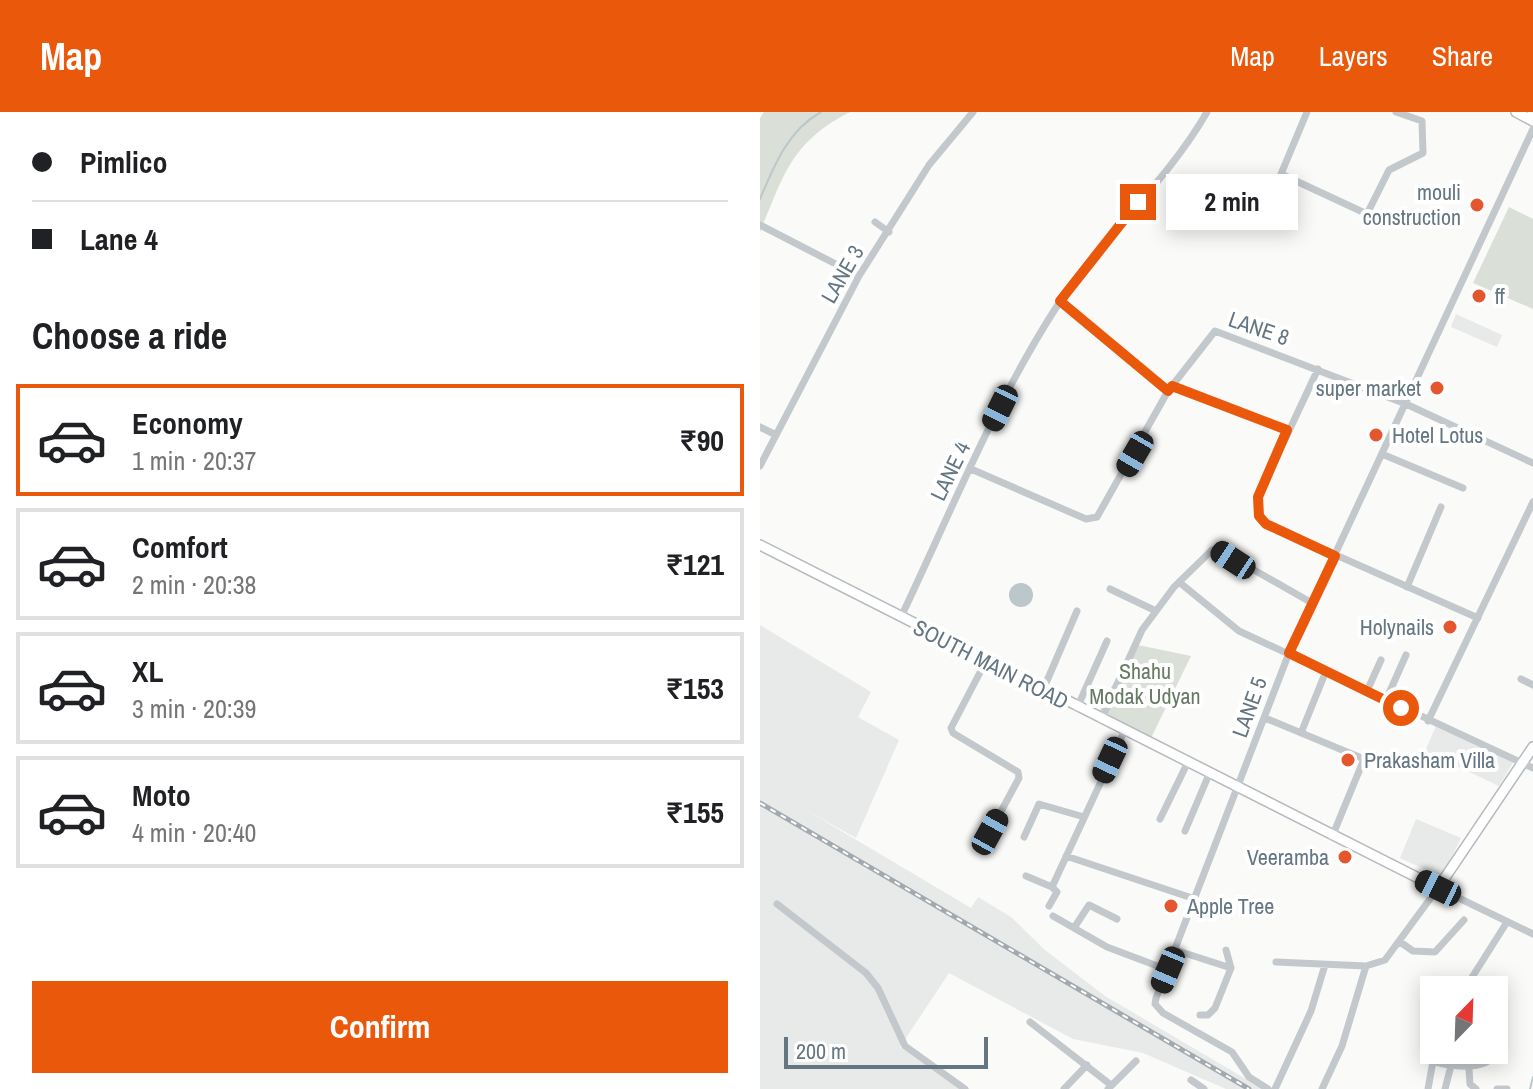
<!DOCTYPE html>
<meta charset="utf-8">
<style>
body{margin:0;font-family:"Archivo Narrow",sans-serif;background:#f6f6f6;color:#202124;height:100vh;display:flex;flex-direction:column;font-size:30px;white-space:nowrap}
*{box-sizing:border-box;margin:0}
p{font-size:26px;color:#757577}
.icon{flex:none;width:44px;height:44px;fill:none;stroke:currentColor;stroke-width:2;stroke-linecap:round;stroke-linejoin:round}
.map{position:relative;flex:1;overflow:hidden}
.sheet{display:flex;flex-direction:column;background:#fff;width:760px}
.sheet>*{flex:none}
.hud{display:grid;align-content:center;height:176px;padding:0 32px;background:#fff}
.needle{width:52px;rotate:23deg}
.fabs{position:absolute;left:660px;top:864px;display:grid;gap:16px}
.fabs a{display:grid;place-items:center;width:88px;height:88px;border-radius:0px;background:#fff;box-shadow:0 4px 20px #0003;font-size:40px}
.scale{position:absolute;left:24px;bottom:20px;width:204px;box-sizing:border-box;padding-left:8px;border:4px solid #657683;border-top:0;font-size:22px;line-height:28px;white-space:nowrap;color:#657683;-webkit-text-stroke:6px #fff;paint-order:stroke}
.end{position:absolute;width:36px;height:36px;margin:-18px;border:10px solid #ea580c;background:#fff;box-shadow:0 0 0 4px #fff}
.from{border-radius:50%}
.bubble{position:absolute;height:56px;border-radius:0px;background:#fff;box-shadow:0 4px 20px #0003;font-size:26px;font-weight:700;line-height:56px;text-align:center}
.car{position:absolute;width:24px;height:48px;margin:-24px -12px;border-radius:10px;box-shadow:0 0 6px 2px #0007;background:linear-gradient(#222 24%,#8ab4d8 0 40%,#222 0 76%,#8ab4d8 0 86%,#222 0)}
.hud b{display:flex;align-items:center;gap:28px;height:76px;font-size:30px}
.hud b+b{border-top:2px solid #e0e0e0}
.hud i{width:20px;height:20px;background:#202124}
ul{padding:0;list-style:none}
li{display:flex;align-items:center;gap:24px;height:112px;margin:0 16px 12px;padding:0 16px;border:4px solid #e0e0e0;border-radius:0px}
li div{flex:1}
li b{display:block;font-size:30px}
li em{font-style:normal;font-weight:700}
li.current{border-color:#ea580c}
li>.icon{width:72px;height:72px;stroke-width:1.5}
h2{padding:0 32px;font-size:36px;line-height:96px}
.cta{display:flex;gap:16px;margin-top:auto;padding:16px 32px}
.cta a{flex:1;height:92px;border-radius:0px;background:#ea580c;color:#fff;font-size:32px;font-weight:700;line-height:92px;text-align:center}
header{display:flex;align-items:center;gap:48px;box-sizing:border-box;height:112px;padding:0 40px;background:#ea580c;color:#fff}
header strong{font-size:38px}
nav{display:flex;gap:44px;margin-inline-start:auto;font-size:28px}
main{display:flex;flex:1;min-height:0}
.map>svg:first-child{display:block}
.built{fill:#e8e9e9}
.green{fill:#dadfd7}
.water{fill:#bbc7cb}
.lines{fill:none;stroke-linecap:round;stroke-linejoin:round}
.stream{stroke:#bbc7cb;stroke-width:2}
.major-casing{stroke:#b5babe;stroke-width:12}
.minor{stroke:#c3c8cc;stroke-width:7}
.major{stroke:#fff;stroke-width:9}
.rail-casing{stroke:#a2aab0;stroke-width:5}
.rail{stroke:#fff;stroke-width:2;stroke-dasharray:6;stroke-linecap:butt}
.route{stroke:#ea580c;stroke-width:10}
.poi-dot{fill:#e4572e;stroke:#fff;stroke-width:3}
.labels{text-anchor:middle;dominant-baseline:central;stroke-width:8;stroke-linejoin:round;paint-order:stroke}
.poi-label{font-size:22px;fill:#657683;stroke:#fff;text-anchor:end}
.street-label{font-size:22px;fill:#657683;stroke:#fff}
.park-label{font-size:22px;fill:#687a64;stroke:#fff}
</style>
<header>
<strong>Map</strong>
<nav><a>Map</a><a>Layers</a><a>Share</a></nav>
</header>
<main>
<section class="sheet">
<div class="hud">
<b><i class="from"></i>Pimlico</b>
<b><i></i>Lane 4</b>
</div>
<h2>Choose a ride</h2>
<ul>
<li class="current"><svg class="icon" aria-label="car" viewBox="0 0 24 24"><path d="M5 17H2v-5l4-1 3-4h7l3 4 3 1v5h-3M9 17h6M6 11h13"/><circle cx="7" cy="17" r="2"/><circle cx="17" cy="17" r="2"/></svg><div><b>Economy</b><p>1 min · 20:37</p></div><em>₹90</em></li>
<li><svg class="icon" aria-label="car" viewBox="0 0 24 24"><path d="M5 17H2v-5l4-1 3-4h7l3 4 3 1v5h-3M9 17h6M6 11h13"/><circle cx="7" cy="17" r="2"/><circle cx="17" cy="17" r="2"/></svg><div><b>Comfort</b><p>2 min · 20:38</p></div><em>₹121</em></li>
<li><svg class="icon" aria-label="car" viewBox="0 0 24 24"><path d="M5 17H2v-5l4-1 3-4h7l3 4 3 1v5h-3M9 17h6M6 11h13"/><circle cx="7" cy="17" r="2"/><circle cx="17" cy="17" r="2"/></svg><div><b>XL</b><p>3 min · 20:39</p></div><em>₹153</em></li>
<li><svg class="icon" aria-label="car" viewBox="0 0 24 24"><path d="M5 17H2v-5l4-1 3-4h7l3 4 3 1v5h-3M9 17h6M6 11h13"/><circle cx="7" cy="17" r="2"/><circle cx="17" cy="17" r="2"/></svg><div><b>Moto</b><p>4 min · 20:40</p></div><em>₹155</em></li>
</ul>
<div class="cta"><a>Confirm</a></div>
</section>
<div class="map">
<svg width="773" height="977" viewBox="0 0 773 977">
<rect width="100%" height="100%" fill="#fafaf8"/>
<!-- built -->
<path class="built" d="M696 202 742 223 737 235 691 215Z
M0 513 111 580 98 605 139 628 96 726 46 698 211 796 218 785 251 805 285 838 345 884 503 977H466L383 941 313 927 189 861 140 935 201 977H0Z
M676 614 754 649 739 674 665 639Z
M656 707 701 726 682 765 640 746Z"/>
<!-- green -->
<path class="green" d="M4 0H90C31 30 24 63 0 120V6Z
M749 95 773 107V197L713 171Z
M373 532 431 544 391 626 339 600Z"/>
<!-- water -->
<path class="water" d="M249 483a12 12 0 1 1 24 0a12 12 0 1 1-24 0Z"/>
<g class="lines">
<!-- stream -->
<path class="stream" d="M0 87C14 54 28 18 61 0
M770 977 773 965"/>
<defs>
<path id="major" d="M756 0 773 9
M772 0 773 1
M0 433 678 776 773 635"/>
</defs>
<!-- major casing -->
<use href="#major" class="major-casing"/>
<!-- minor -->
<path class="minor" d="M547 0 521 62 607 102 629 58 663 41 662 9 636 0
M115 110 129 120
M0 113 99 164
M300 189 408 279
M558 257 498 385 499 404 506 412 718 506
M412 274 527 318
M0 315 16 323
M622 342 703 376
M0 354 99 164 169 53 213 0
M211 357 326 407 337 405 408 279 455 219 646 292 773 351
M419 470 479 519 773 656
M647 475 681 395
M350 477 396 499
M141 505C191 400 235 289 299 191 343 124 407 70 447 0
M226 549 191 616 193 621 258 660 259 666 230 720
M761 567 773 573
M283 578 317 499
M607 579 621 548
M626 588 646 543
M317 596 347 529
M505 606 604 647 572 725
M341 608 382 518 414 475 452 438H459L552 491
M668 609 773 390
M541 621 566 559
M400 707 428 650
M425 719 450 660
M264 725 279 692 324 705
M306 744 435 787
M266 764 292 775
M17 792 106 861 118 876 145 934 205 977
M289 794 297 780 292 775 364 620
M293 804 347 835 408 858
M314 816 329 793 357 807
M640 830 653 839 675 840 704 808
M415 838 471 856 466 838
M516 850 606 854 625 848 678 776 773 822
M704 878 747 810
M440 903H448L455 896 471 856
M270 910 351 973
M675 950C701 956 738 961 740 926L734 923
M709 957 710 972 716 977
M431 968 444 977
M304 977 327 953
M348 977 376 949
M508 977 489 965 472 940 403 901 395 892 396 886 529 541 773 17
M515 977 551 899 565 853
M562 977 582 934 606 854
M668 977 675 938
M685 977 695 938
M737 977H747"/>
<!-- major -->
<use href="#major" class="major"/>
<defs>
<path id="rail" d="M0 691 489 977"/>
</defs>
<!-- rail casing -->
<use href="#rail" class="rail-casing"/>
<!-- rail -->
<use href="#rail" class="rail"/>
</g>
<g class="lines">
<!-- route -->
<path class="route" d="M378 90 300 189 408 279 412 274 527 318 498 385 499 404 506 412 575 444 529 541 641 596"/>
</g>
<!-- markers -->
<g class="poi-dot">
<circle cx="717" cy="93" r="8"/>
<circle cx="719" cy="184" r="8"/>
<circle cx="677" cy="276" r="8"/>
<circle cx="616" cy="323" r="8"/>
<circle cx="690" cy="515" r="8"/>
<circle cx="588" cy="648" r="8"/>
<circle cx="585" cy="745" r="8"/>
<circle cx="411" cy="794" r="8"/>
</g>
<g class="labels">
<!-- poi labels -->
<g class="poi-label">
<text x="701" y="80">mouli<tspan x="701" dy="25">construction</tspan></text>
<text x="735" y="184" text-anchor="start">ff</text>
<text x="661" y="276">super market</text>
<text x="632" y="323" text-anchor="start">Hotel Lotus</text>
<text x="674" y="515">Holynails</text>
<text x="604" y="648" text-anchor="start">Prakasham Villa</text>
<text x="569" y="745">Veeramba</text>
<text x="427" y="794" text-anchor="start">Apple Tree</text>
</g>
<!-- street labels -->
<g class="street-label">
<text transform="translate(82 162) rotate(-60)">LANE 3</text>
<text transform="translate(499 216) rotate(19)">LANE 8</text>
<text transform="translate(190 359) rotate(-64)">LANE 4</text>
<text transform="translate(231 552) rotate(27)">SOUTH MAIN ROAD</text>
<text transform="translate(489 595) rotate(-70)">LANE 5</text>
</g>
<!-- park labels -->
<g class="park-label">
<text x="385" y="559">Shahu<tspan x="385" dy="25">Modak Udyan</tspan></text>
</g>
</g>
</svg>
<div class="fabs">
<a><svg class="needle" viewBox="-14 -14 28 28"><path d="M0-13l5 13h-10z" fill="#e53935"/><path d="M0 13l5-13h-10z" fill="#757577"/></svg></a>
</div>
<div class="scale">200 m</div>
<i class="end from" style="left:641px;top:596px"></i>
<i class="end" style="left:378px;top:90px"></i>
<div class="bubble" style="left:406px;top:62px;width:132px">2 min</div>
<i class="car" style="left:240px;top:296px;rotate:206deg"></i>
<i class="car" style="left:375px;top:342px;rotate:210deg"></i>
<i class="car" style="left:473px;top:448px;rotate:303deg"></i>
<i class="car" style="left:350px;top:648px;rotate:205deg"></i>
<i class="car" style="left:230px;top:720px;rotate:29deg"></i>
<i class="car" style="left:678px;top:776px;rotate:296deg"></i>
<i class="car" style="left:408px;top:858px;rotate:203deg"></i>
</div>
</main>
